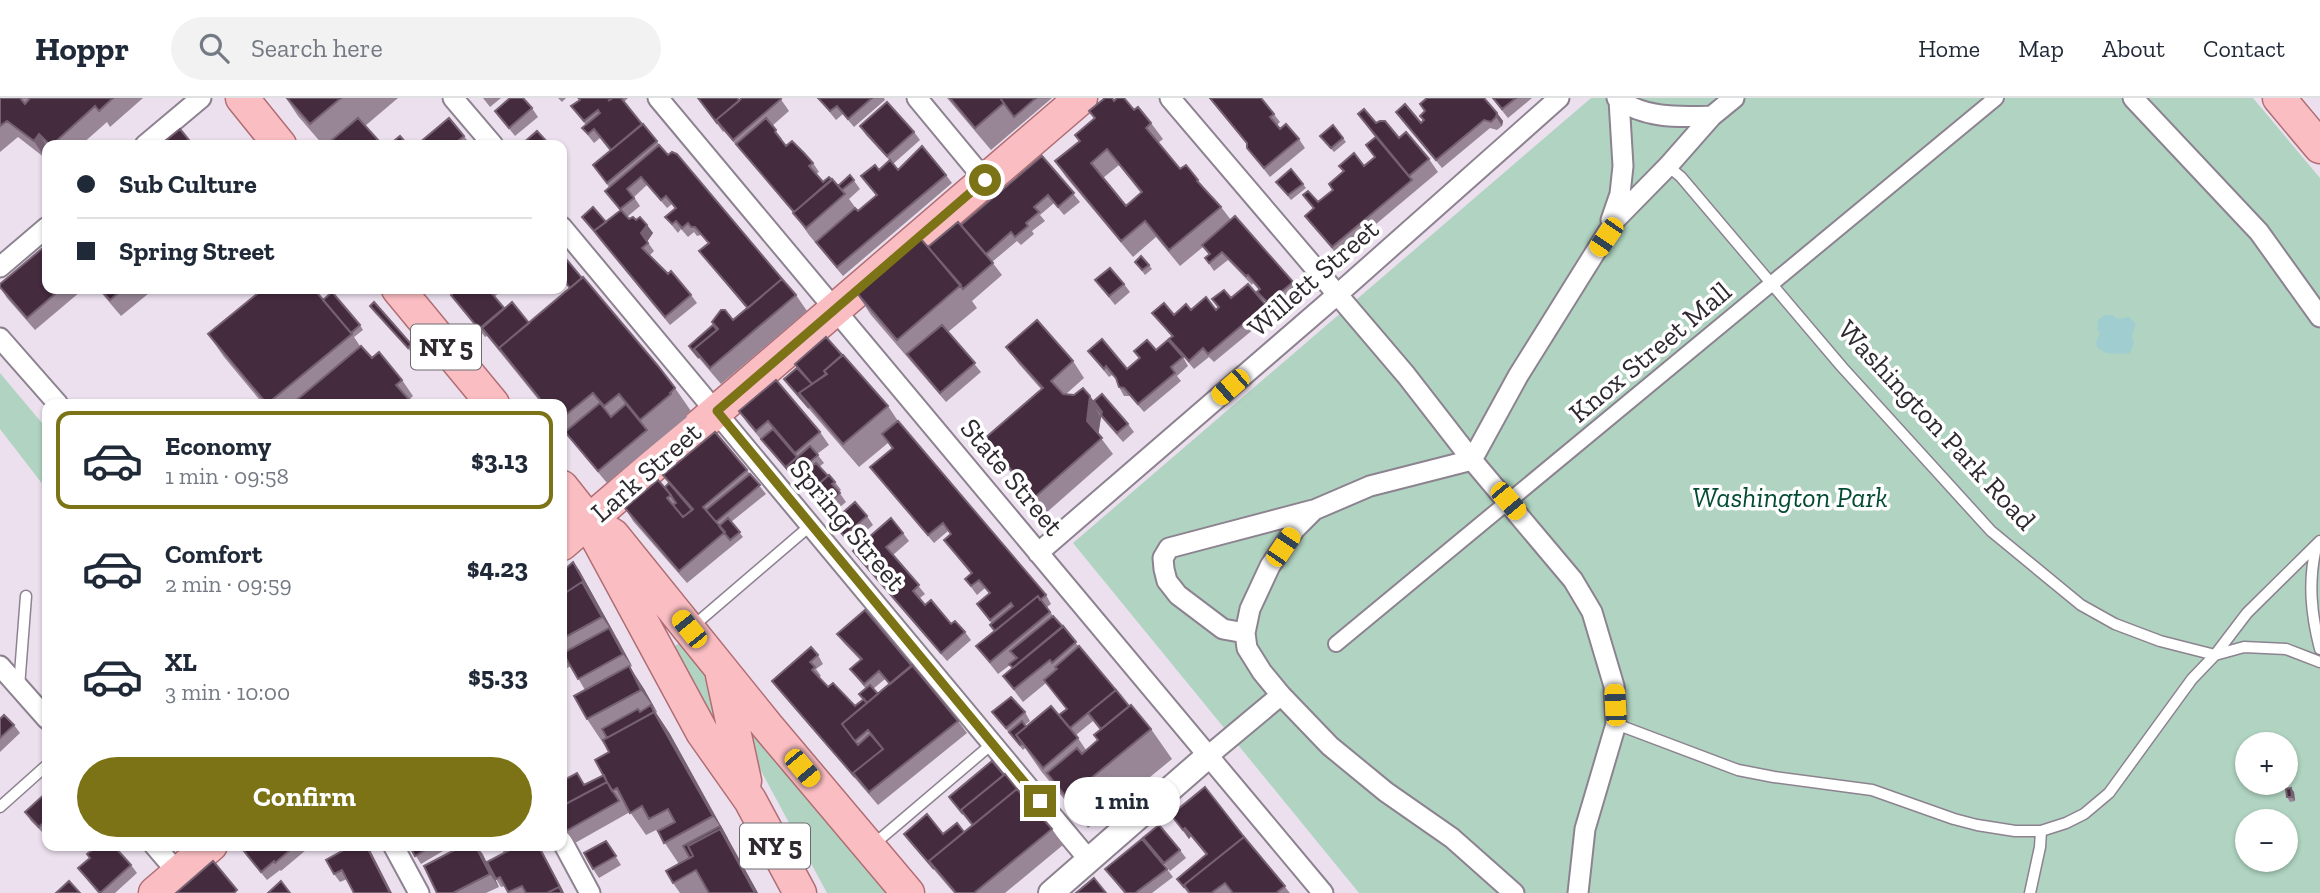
<!DOCTYPE html>
<meta charset="utf-8">
<style>
body{margin:0;font-family:"Zilla Slab",serif;background:#f2f2f3;color:#1f2937;height:100vh;display:flex;flex-direction:column;font-size:26px;white-space:nowrap}
*{box-sizing:border-box;margin:0}
p{font-size:23px;color:#747a83}
.icon{flex:none;width:38px;height:38px;fill:none;stroke:currentColor;stroke-width:2;stroke-linecap:round;stroke-linejoin:round}
.map{position:relative;flex:1;overflow:hidden}
.drawer{position:absolute;left:42px;top:301px;width:525px;height:452px;display:flex;flex-direction:column;background:#fff;border-radius:14px;box-shadow:0 2px 5px #0004}
.drawer>*{flex:none}
.top-card{position:absolute;left:42px;top:42px;width:525px;height:154px;border-radius:14px;box-shadow:0 2px 5px #0004;display:grid;align-content:center;height:154px;padding:0 35px;background:#fff}
.fabs{position:absolute;left:2235px;top:634px;display:grid;gap:14px}
.fabs a{display:grid;place-items:center;width:63px;height:63px;border-radius:50%;background:#fff;box-shadow:0 2px 5px #0004;font-size:35px}
.end{position:absolute;width:32px;height:32px;margin:-16px;border:9px solid #7c7316;background:#fff;box-shadow:0 0 0 4px #fff}
.from{border-radius:50%}
.bubble{position:absolute;height:49px;border-radius:24px;background:#fff;box-shadow:0 2px 5px #0004;font-size:23px;font-weight:700;line-height:49px;text-align:center}
.car{position:absolute;width:21px;height:42px;margin:-21px -10px;border-radius:9px;box-shadow:0 0 5px 2px #0007;background:linear-gradient(#f5c518 24%,#345 0 40%,#f5c518 0 76%,#345 0 86%,#f5c518 0)}
.top-card b{display:flex;align-items:center;gap:24px;height:66px;font-size:26px}
.top-card b+b{border-top:2px solid #e0e1e3}
.top-card i{width:18px;height:18px;background:#1f2937}
ul{padding:12px 0 0;list-style:none}
li{display:flex;align-items:center;gap:21px;height:98px;margin:0 14px 10px;padding:0 21px;border:4px solid transparent;border-radius:14px}
li div{flex:1}
li b{display:block;font-size:26px}
li em{font-style:normal;font-weight:700}
li.active{border-color:#7c7316}
li>.icon{width:63px;height:63px;stroke-width:1.5}
.action{display:flex;gap:14px;margin-top:auto;padding:14px 35px}
.action a{flex:1;height:80px;border-radius:42px;background:#7c7316;color:#fff;font-size:28px;font-weight:700;line-height:80px;text-align:center}
header{display:flex;align-items:center;gap:42px;box-sizing:border-box;height:98px;padding:0 35px;background:#fff;border-bottom:2px solid #e0e1e3}
header strong{font-size:33px}
nav{display:flex;gap:38px;margin-inline-start:auto;font-size:24px}
.search{width:490px;height:63px;background:#f2f2f3;display:flex;align-items:center;gap:18px;box-sizing:border-box;padding:0 24px;border-radius:38px;color:#747a83;font-size:26px}
.map>svg:first-child{display:block}
.green{fill:#b0d4c1;fill-rule:evenodd}
.water{fill:#a0cdcf}
.lines{fill:none;stroke-linecap:round;stroke-linejoin:round}
.service-casing{stroke:#8d8290;stroke-width:13}
.pedestrian-casing{stroke:#8d8290;stroke-width:18}
.minor-casing{stroke:#8d8290;stroke-width:23}
.tertiary-casing{stroke:#8d8290;stroke-width:28}
.primary-casing{stroke:#b06e74;stroke-width:35}
.service{stroke:#fff;stroke-width:10}
.pedestrian{stroke:#fff;stroke-width:14}
.minor{stroke:#fff;stroke-width:19}
.tertiary{stroke:#fff;stroke-width:24}
.primary{stroke:#fabec2;stroke-width:32}
.wall{fill:#988696;fill-rule:evenodd}
.shaded-wall{fill:#766173}
.building{fill:#442b3e;stroke:#766173;stroke-width:2;fill-rule:evenodd}
.route{stroke:#7c7316;stroke-width:9}
.labels{text-anchor:middle;dominant-baseline:central;stroke-width:7;stroke-linejoin:round;paint-order:stroke}
.shield{fill:#fff;stroke:#6d6a6e;stroke-width:2}
.shield-label{font-size:26px;font-weight:bold;fill:#2f2a30}
.street-label{font-size:28px;fill:#2f2a30;stroke:#fff}
.park-label{font-size:28px;font-style:italic;fill:#044b33;stroke:#fff}
</style>
<header>
<strong>Hoppr</strong>
<div class="search"><svg class="icon" aria-label="search" viewBox="0 0 24 24"><circle cx="10" cy="10" r="6"/><path d="M15 15l6 6"/></svg>Search here</div>
<nav><a>Home</a><a>Map</a><a>About</a><a>Contact</a></nav>
</header>
<div class="map">
<svg width="2320" height="795" viewBox="0 0 2320 795">
<rect width="100%" height="100%" fill="#ece0ef"/>
<!-- green -->
<path class="green" d="M1591 0H2253L2320 80V795H1359L1073 445ZM2247 646H2286V684H2247ZM2247 723H2286V761H2247Z
M0 275 47 331V392L0 331Z
M680 545 711 586 719 642 669 551Z
M758 638 890 795H827L748 649 747 640Z"/>
<!-- water -->
<path class="water" d="M2105 217H2113L2117 221 2129 219 2136 226 2132 238 2134 245 2130 255C2122 257 2114 255 2106 255L2097 249 2096 244 2100 235 2097 232 2098 222Z"/>
<g class="lines">
<defs>
<path id="service" d="M1668 68 1681 79 1842 269 1991 433 2081 507 2115 526 2160 543 2215 557 2244 549 2286 551 2320 564
M2316 449C2308 484 2311 516 2320 551
M692 529 811 427
M19 589 26 498
M1616 626 1738 672 1774 679 1872 692 1954 721 1977 727 2015 733H2041L2066 725 2084 716 2109 695 2192 581 2215 557 2247 515 2320 443
M0 709 47 667
M873 747 993 645
M2030 795 2040 749 2041 733"/>
<path id="pedestrian" d="M1336 546 1996 0"/>
<path id="minor" d="M453 0 493 47
M658 0 1323 795
M917 0 985 82
M1170 0 1406 277 1472 362 1573 482 1592 514 1614 588 1616 626 1585 731 1578 795
M1617 0C1644 21 1679 19 1712 18
M2133 0 2259 134 2320 219
M145 47 201 0
M1611 122 1620 96 1623 68 1619 2
M562 129 1089 762
M0 169 47 129
M0 240 58 306
M1038 455 1338 196 1559 0
M1245 535 1223 531 1178 497 1167 483 1164 471 1163 460 1169 450 1313 412
M0 568 47 621
M1208 658 1281 597
M562 743 590 795
M154 747 178 775
M393 747 419 795
M1514 795 1452 740 1386 694 1330 648 1281 597 1262 574 1247 550 1245 535 1250 511 1270 468 1295 431 1314 412 1370 388 1472 362 1518 278 1616 121 1668 68 1712 18 1734 0"/>
<path id="tertiary" d="M1051 795 1208 658"/>
<path id="primary" d="M242 0 280 47
M2279 0 2320 49
M398 191 493 306
M562 389 589 423 613 437 768 629 908 795
M597 440 702 634 750 702 800 795
M562 446 1081 0
M722 577 745 683
M155 795 211 747"/>
</defs>
<!-- service casing -->
<use href="#service" class="service-casing"/>
<!-- pedestrian casing -->
<use href="#pedestrian" class="pedestrian-casing"/>
<!-- minor casing -->
<use href="#minor" class="minor-casing"/>
<!-- tertiary casing -->
<use href="#tertiary" class="tertiary-casing"/>
<!-- primary casing -->
<use href="#primary" class="primary-casing"/>
<!-- service -->
<use href="#service" class="service"/>
<!-- pedestrian -->
<use href="#pedestrian" class="pedestrian"/>
<!-- minor -->
<use href="#minor" class="minor"/>
<!-- tertiary -->
<use href="#tertiary" class="tertiary"/>
<!-- primary -->
<use href="#primary" class="primary"/>
</g>
<!-- wall -->
<path class="wall" d="M0 0H143L110 29 107 24 81 47H47V57L45 60 18 39 0 54Z
M286 0H398L365 28 381 47H323L298 18Z
M483 0H501L490 9Z
M558 0H566L562 4Z
M577 0H628L624 4 668 57 796 197 807 213 721 286 692 252 717 231 712 224 733 222 747 211 699 153 708 145 701 137 697 138 694 134 688 139 681 131 678 135 665 119 675 111 672 106 667 110 647 87 634 99 640 108 627 119 629 121 636 122 647 127 653 135 647 143 654 153 650 157 691 197 697 205 670 227 600 142 595 135 606 124 620 112 605 93 609 89 593 67 610 53 600 40 594 45 582 30 586 27 571 8 579 2Z
M698 0H739L738 1 739 3 780 0 789 13 772 28 782 41 781 42 786 48 813 65 819 74 816 76 823 84 838 88 850 77 860 91 849 101 858 113 876 97 861 78 879 72 890 63 866 37 860 28 914 34 920 42 893 66 898 72 946 77 952 85 843 178 809 137 793 114 724 33 723 34Z
M818 0H884L885 2 854 29 843 16 836 22Z
M947 0H1052L991 52Z
M1209 0H1262V1L1280 24 1277 27 1280 31 1299 41 1305 50 1270 79 1247 50V46Z
M1492 0H1532L1508 20Z
M1114 3 1134 12 1151 25 1163 41 1158 45 1180 71 1198 82 1207 94 1221 109 1231 122 1293 184 1298 193 1273 214 1257 194 1259 192 1253 185 1252 187 1228 162 1214 173 1205 160 1209 157 1203 149 1180 168 1156 139 1133 159 1066 79 1055 63 1079 43 1095 21 1089 13ZM1119 67 1141 95 1126 108 1103 80Z
M1420 6 1497 15 1503 23 1502 28 1497 32 1490 30 1442 70 1396 14 1421 25 1424 23 1425 14Z
M532 10 538 19 515 38 495 13Z
M1358 16 1376 25 1429 61 1438 74 1338 158 1305 118 1314 110 1303 97 1318 104 1333 92 1344 74 1339 68H1364L1375 59 1366 47 1375 39Z
M464 38 470 46 469 47H418Z
M1343 40 1346 44 1334 54 1323 42Z
M1042 58 1080 104 1064 117 1054 105 1040 117 1045 123 1032 133 1034 136 1021 147 1017 143 992 164 1002 177 972 203 977 210 948 234 981 274 946 304 871 217 856 194 961 127Z
M1291 71 1306 90 1291 102 1279 88Z
M562 156 675 290 691 313 686 317 687 319 607 385 562 331V306H542L487 238 485 239 451 197 458 191H504L494 199 504 211 529 225 570 190 562 181Z
M1135 164 1149 167 1152 171 1145 177Z
M1095 182 1124 186 1130 194 1115 207Z
M0 189 78 191 80 194 35 232 7 200Z
M98 191H154L121 218Z
M1231 200 1266 207 1272 216 1214 264 1209 259 1194 271 1175 249 1169 241 1172 239 1152 215 1174 217 1191 212H1216L1218 210 1212 201Z
M323 201 360 227 363 232 354 239 360 248 372 260 402 282 413 298 409 302 413 306H263L224 259 208 236Z
M370 208 411 246 414 251 411 254Z
M1006 249 1073 263 1084 280 1065 297 1094 303 1128 326 1134 334 1123 344 1101 319 1098 336 1113 356 1046 415 996 357 984 341 1041 291 1018 265Z
M1156 252 1183 259 1188 268 1177 278 1181 283 1144 314 1130 298H1124L1119 289 1117 282 1112 277 1109 279 1088 253 1127 271 1140 261 1134 253Z
M784 281 888 308 898 323 1046 497 1051 506 1047 509 1053 518 1129 608 1151 631 1172 661 1088 730 1041 673 1025 650 1023 652 992 614H1025L1030 623 1025 627 1026 629 1059 617 1067 611 1046 585 1023 604 1003 578 1012 570 1010 567 998 576 976 548 994 533 990 527 992 526 977 506 990 496 985 490 977 497 965 481 971 476 944 442 951 436 948 433 934 445 870 369 892 351 888 345 859 369 790 289ZM1093 623 1100 632 1098 642 1086 652 1076 637Z
M739 313 820 334 829 347 817 356 824 365 819 369 835 384 841 392 839 394 846 404 827 420 748 326Z
M747 372 766 396 731 424 743 439 687 485 633 423 625 410 665 389 669 385 663 377Z
M867 418 873 427 850 447 832 424Z
M903 435 909 443 893 457 925 496 920 500 925 507 951 526 965 534 971 542 947 563 859 461 853 453Z
M573 464 579 472 632 568 630 569 644 591 657 614 656 615 670 636 758 795H680L673 785 679 766 656 732 646 737 630 714 575 745 566 733 585 686 604 677 609 654 587 621 585 592 571 568 562 573V474Z
M837 536 958 623 967 635 878 707 778 591 772 583 818 557 823 566 816 571 821 578 819 579 828 589 855 608 863 602 866 591 850 571 860 562 843 544ZM885 581 890 586 878 596 873 591Z
M0 621 14 627 20 635 0 654Z
M47 694V735L45 737 31 723 25 714Z
M2294 694 2295 703 2290 704 2287 699Z
M949 699 1052 731 1063 747 1005 795H954L910 744 904 736H943L964 734 972 728Z
M1171 717 1244 739 1290 795H1188L1177 781 1206 757 1191 738 1189 741Z
M1143 740 1180 752 1186 760 1170 773Z
M606 743 621 767 599 780 593 771Z
M238 747H312L281 773 280 772 267 782Z
M409 747H444L441 749 443 753 421 766Z
M499 747H539L564 795H509L505 788 501 789 496 781 504 755Z
M369 750 347 781 340 784 334 776Z
M482 755 499 789 486 795H437Z
M87 756 131 767 137 775 115 795H98L78 770 90 760Z
M1105 771H1167L1173 779 1152 795H1124Z"/>
<!-- shaded-wall -->
<path class="shaded-wall" d="M1497 15 1503 23 1502 28 1496 19Z
M39 36 47 48V57L45 60 34 43Z
M647 127 653 135 647 144 641 135Z
M1090 298 1102 314 1101 317 1095 310 1101 319 1098 339 1087 323Z
M573 464 579 472 618 542 602 519 582 484Z
M609 530 618 542 632 568 623 556Z
M629 568 644 591 657 614 641 592Z
M651 607 670 636 758 795H755L720 731V728L713 718Z
M2291 690 2294 694 2295 703 2292 699Z
M1185 730 1191 738 1189 741 1183 732Z
M366 747 369 750 392 795H390Z
M475 747 482 755 499 789 490 776Z
M538 747 539 748 564 795H562Z"/>
<!-- building -->
<path class="building" d="M0 0H20L25 6 30 0H113L99 13 95 8 52 47H50L39 36 34 43 7 23 0 28Z
M287 0H341L310 26Z
M510 0H523L532 10 509 30 495 13Z
M579 0H612L608 3 613 0H621L642 26 611 52 594 31 588 36 582 30 600 15 598 12 584 23 571 8 580 2Z
M698 0H737L739 3 716 22 718 24 717 25Z
M742 0H780L781 1 733 42 716 22Z
M818 0H872L848 21 837 8 830 13Z
M950 0H1000L1004 5 975 30Z
M1000 0H1036L1014 19Z
M1105 0H1112L1114 3 1117 0H1124L1134 12 1138 9 1151 25 1146 30 1180 71 1186 67 1198 82 1197 83 1221 109 1169 152 1145 123 1121 143 1055 63 1080 43 1075 37 1095 20 1089 13ZM1107 51 1142 94 1126 108 1091 65Z
M1210 0H1261L1274 16 1270 19 1280 31 1286 26 1299 41 1264 70 1247 50V45Z
M1427 0H1484L1497 15 1496 19 1491 24 1484 22 1436 62 1396 14 1405 6 1421 25 1424 22 1420 18 1425 13 1420 6Z
M1493 0H1516L1502 11Z
M887 4 914 34 887 58 860 28Z
M1364 11 1376 25 1380 23H1385L1399 40 1406 34 1429 61 1409 78 1358 16Z
M358 20 378 42 372 47H326Z
M449 20 464 38 453 47H418V46Z
M766 20 776 32 775 34 786 48 792 43 804 55 813 65 809 68 823 84 829 79 832 82 794 114 736 46Z
M643 26 657 43 607 85 593 67Z
M1333 27 1343 40 1331 50 1320 38Z
M180 31 193 47H160Z
M537 33 550 47H523L522 46Z
M400 38 406 45 404 47H389Z
M1376 39 1412 82 1332 149 1305 118 1314 110 1303 97 1308 93 1318 104 1333 92 1329 86 1344 73 1339 68 1354 55 1364 68 1375 59 1366 47Z
M659 47 668 57 672 54 677 56 782 181 748 210 699 153 709 145 695 129H691L688 125 682 130 676 123 672 126 665 119 676 110 666 98 661 102 641 79 627 91 634 100 620 111 605 93Z
M922 48 946 77 837 169 816 144 855 110 858 113 877 97 861 78 875 67 879 72 890 62 898 72Z
M1042 58 1074 95 1058 109 1048 97 1034 109 1039 114 1026 125 1028 128 1015 139 1011 134 986 156 961 127Z
M1291 71 1303 86 1288 97 1276 84Z
M850 77 854 82 842 92 838 88Z
M832 81 845 96 806 130 793 115Z
M593 109 606 124 594 133 582 119Z
M621 112 629 121 633 119 636 122 640 119 647 127 641 135 648 145 642 150 668 176 671 173 691 197 665 219 594 133Z
M1235 118 1293 184 1268 205 1257 194 1260 191 1248 177 1246 178 1222 154 1209 165 1205 160 1210 156 1202 147Z
M958 124 993 165 963 191 928 149Z
M920 140 961 187 897 242 856 194Z
M44 149 47 153V191H61L27 220 0 189V186Z
M562 156 582 180 570 190 562 180Z
M1141 158 1149 167 1142 172 1135 164Z
M1110 170 1124 186 1109 198 1095 182Z
M583 179 658 268 675 290 670 295 671 296 640 322 619 296 604 308 593 295 562 320V306H544L499 250Z
M782 181 796 197 710 270 694 251 718 231 712 224 721 212H725L733 222Z
M1248 186 1266 207 1208 256 1203 250 1189 263 1169 241 1173 238 1152 215 1164 205 1174 217 1186 206 1191 212 1206 199 1216 212 1219 209 1212 201 1224 192 1231 200Z
M100 191H123L110 202Z
M263 191H314L352 236 267 306 208 236Z
M458 191H488L504 210 479 231 451 197Z
M332 194 360 227 351 235 323 202Z
M374 204 411 246 408 250 370 208Z
M512 204 529 225 499 250 501 253 482 230Z
M1037 222 1073 263 1051 283 1063 296 1074 297 1083 290 1090 298 1087 323 1102 340 1035 399 984 341 1043 290 1006 249Z
M713 227 717 232 694 251 699 260 689 248Z
M942 227 975 265 940 295 907 256Z
M826 239 842 257 824 273 826 276 812 286 795 266Z
M1102 241 1127 271 1140 260 1134 253 1147 242 1156 252 1168 242 1183 259 1171 269 1175 275 1138 306 1124 290 1119 289 1116 280 1106 268 1104 271 1088 253Z
M361 248 372 260 379 254 402 282 396 287 413 306H292Z
M843 257 888 308 843 346 799 295 827 276 824 273Z
M797 270 812 286 799 295 809 310 784 281Z
M776 282 820 334 795 355 768 323 756 333 739 313Z
M1102 296 1128 326 1117 335 1101 317 1102 314 1094 303Z
M600 305 611 319 626 306 647 332 598 373 565 334Z
M898 323 1046 497 1040 502 1038 498 995 533 990 527 1013 508 1011 505 990 522 977 506 990 495 979 482 971 488 965 481 972 475 944 442 951 436 943 425 928 437 870 369 893 350 882 336Z
M773 331 797 359 786 369 789 373 761 341Z
M715 334 747 372 703 409 725 434 679 473 625 410 658 382 671 397 667 400 683 419 693 411 663 377Z
M810 348 818 357 793 378 786 369Z
M816 365 828 378 808 395 811 400 796 382Z
M750 376 760 387 716 424 706 412Z
M829 377 835 384 832 386 840 395 821 411 808 395Z
M669 385 692 412 683 419 673 407 676 405 665 389Z
M855 404 867 418 844 438 832 424Z
M728 420 740 434 730 442 719 428Z
M891 420 903 435 886 449 919 487 913 493 925 507 931 502 951 526 955 523 965 534 941 555 853 453Z
M573 464 592 498 582 484 562 497V474Z
M582 484 602 519 562 541V497Z
M1038 498 1050 514 990 564 976 548Z
M865 512 912 568 890 586 879 573 864 586 850 571 862 561 837 536Z
M1053 518 1063 529 1013 570 1009 566 1017 560 1010 553Z
M1063 528 1076 544 1052 565 1050 562 1014 591 1003 578Z
M609 530 623 556 578 581 563 555Z
M1079 548 1116 592 1088 615 1091 619 1088 615 1070 630 1059 617 1067 611 1044 582 1057 571 1055 569Z
M811 549 818 557 810 564 815 569 812 572 828 589 833 585 855 608 864 601 867 605 842 626 858 647 870 636 883 651 853 675 855 679 772 583Z
M912 567 958 623 869 694 853 675 883 651 868 632 855 643 842 626Z
M629 568 641 592 587 621 574 598Z
M870 587 878 596 867 605 859 596Z
M1116 592 1129 608 1101 631 1088 615Z
M1011 599 1025 614 1006 630 992 614Z
M651 607 654 614 607 640 602 631 638 611 640 614Z
M1131 607 1151 631 1067 700 1047 675 1077 650 1082 656 1098 642 1094 637Z
M1051 608 1078 640 1043 670 1016 637Z
M654 614 713 718 664 745 658 733 675 724 668 711 649 721 642 708 630 715 617 690 612 693 595 662 609 654 603 642Z
M4 617 14 627 0 640V621Z
M1022 623 1026 629 1016 637 1022 646 1020 647 1009 634Z
M992 663 1004 677 961 712 963 716 949 699Z
M577 675 584 687 604 677 607 684 562 708V683Z
M1005 676 1017 691 973 727 961 712Z
M607 684 619 703 566 733 562 724V708Z
M1205 689 1244 739 1184 787 1185 788 1184 789 1177 781 1207 756 1185 730 1183 732 1171 717Z
M2291 690 2292 699H2287L2286 691Z
M1017 691 1052 731 974 795H956L929 763Z
M47 694V721L39 729 25 714Z
M927 716 943 736 957 725 964 734 929 763 934 771 904 736Z
M1159 727 1180 752 1164 765 1143 740Z
M720 728 727 741 720 731 688 748 693 758 690 760 683 748Z
M720 731 755 795H709L696 772 673 785 666 773 693 758 688 748Z
M1244 739 1285 788 1276 795H1233L1225 785 1211 795H1190L1184 787Z
M1142 741 1167 771 1135 795H1126L1105 771Z
M606 743 616 758 593 771 584 755Z
M93 747H113L131 767 100 795 78 770 90 760 87 756 92 752 90 750Z
M239 747H296L275 765 274 763 261 774Z
M353 747H366L390 795H354L342 772 334 776 326 762Z
M409 747H434L415 758Z
M464 747H475L490 776 453 795H437L424 768Z
M519 747H538L562 793 559 789 547 795H526L522 788 508 794 500 779 496 781 487 764Z
M213 763 237 792 234 795H176Z
M1094 780 1106 795H1076Z
M69 783 80 795H56Z
M281 783 290 795H268Z
M559 789 562 795H547Z"/>
<g class="lines">
<!-- route -->
<path class="route" d="M985 82 717 313 1040 703"/>
</g>
<g class="labels">
<!-- shield labels -->
<g class="shield">
<rect x="411" y="226.5" width="70" height="45" rx="5"/>
<rect x="740" y="725.5" width="70" height="45" rx="5"/>
</g>
<g class="shield-label">
<text x="446" y="249">NY 5</text>
<text x="775" y="748">NY 5</text>
</g>
<!-- street labels -->
<g class="street-label">
<text transform="translate(1313 180) rotate(-41)">Willett Street</text>
<text transform="translate(1650 254) rotate(-40)">Knox Street Mall</text>
<text transform="translate(1937 327) rotate(47)">Washington Park Road</text>
<text transform="translate(646 374) rotate(-41)">Lark Street</text>
<text transform="translate(1012 379) rotate(50)">State Street</text>
<text transform="translate(848 427) rotate(50)">Spring Street</text>
</g>
<!-- park labels -->
<g class="park-label">
<text x="1790" y="399">Washington Park</text>
</g>
</g>
</svg>
<div class="fabs">
<a>+</a>
<a>−</a>
</div>
<i class="end from" style="left:985px;top:82px"></i>
<i class="end" style="left:1040px;top:703px"></i>
<div class="bubble" style="left:1064px;top:679px;width:116px">1 min</div>
<i class="car" style="left:1606px;top:139px;rotate:214deg"></i>
<i class="car" style="left:1230px;top:289px;rotate:229deg"></i>
<i class="car" style="left:1508px;top:403px;rotate:140deg"></i>
<i class="car" style="left:1283px;top:449px;rotate:34deg"></i>
<i class="car" style="left:689px;top:531px;rotate:321deg"></i>
<i class="car" style="left:1615px;top:607px;rotate:357deg"></i>
<i class="car" style="left:802px;top:670px;rotate:140deg"></i>
<div class="top-card">
<b><i class="from"></i>Sub Culture</b>
<b><i></i>Spring Street</b>
</div>
<section class="drawer">
<ul>
<li class="active"><svg class="icon" aria-label="car" viewBox="0 0 24 24"><path d="M5 17H2v-5l4-1 3-4h7l3 4 3 1v5h-3M9 17h6M6 11h13"/><circle cx="7" cy="17" r="2"/><circle cx="17" cy="17" r="2"/></svg><div><b>Economy</b><p>1 min · 09:58</p></div><em>$3.13</em></li>
<li><svg class="icon" aria-label="car" viewBox="0 0 24 24"><path d="M5 17H2v-5l4-1 3-4h7l3 4 3 1v5h-3M9 17h6M6 11h13"/><circle cx="7" cy="17" r="2"/><circle cx="17" cy="17" r="2"/></svg><div><b>Comfort</b><p>2 min · 09:59</p></div><em>$4.23</em></li>
<li><svg class="icon" aria-label="car" viewBox="0 0 24 24"><path d="M5 17H2v-5l4-1 3-4h7l3 4 3 1v5h-3M9 17h6M6 11h13"/><circle cx="7" cy="17" r="2"/><circle cx="17" cy="17" r="2"/></svg><div><b>XL</b><p>3 min · 10:00</p></div><em>$5.33</em></li>
</ul>
<div class="action"><a>Confirm</a></div>
</section>
</div>
